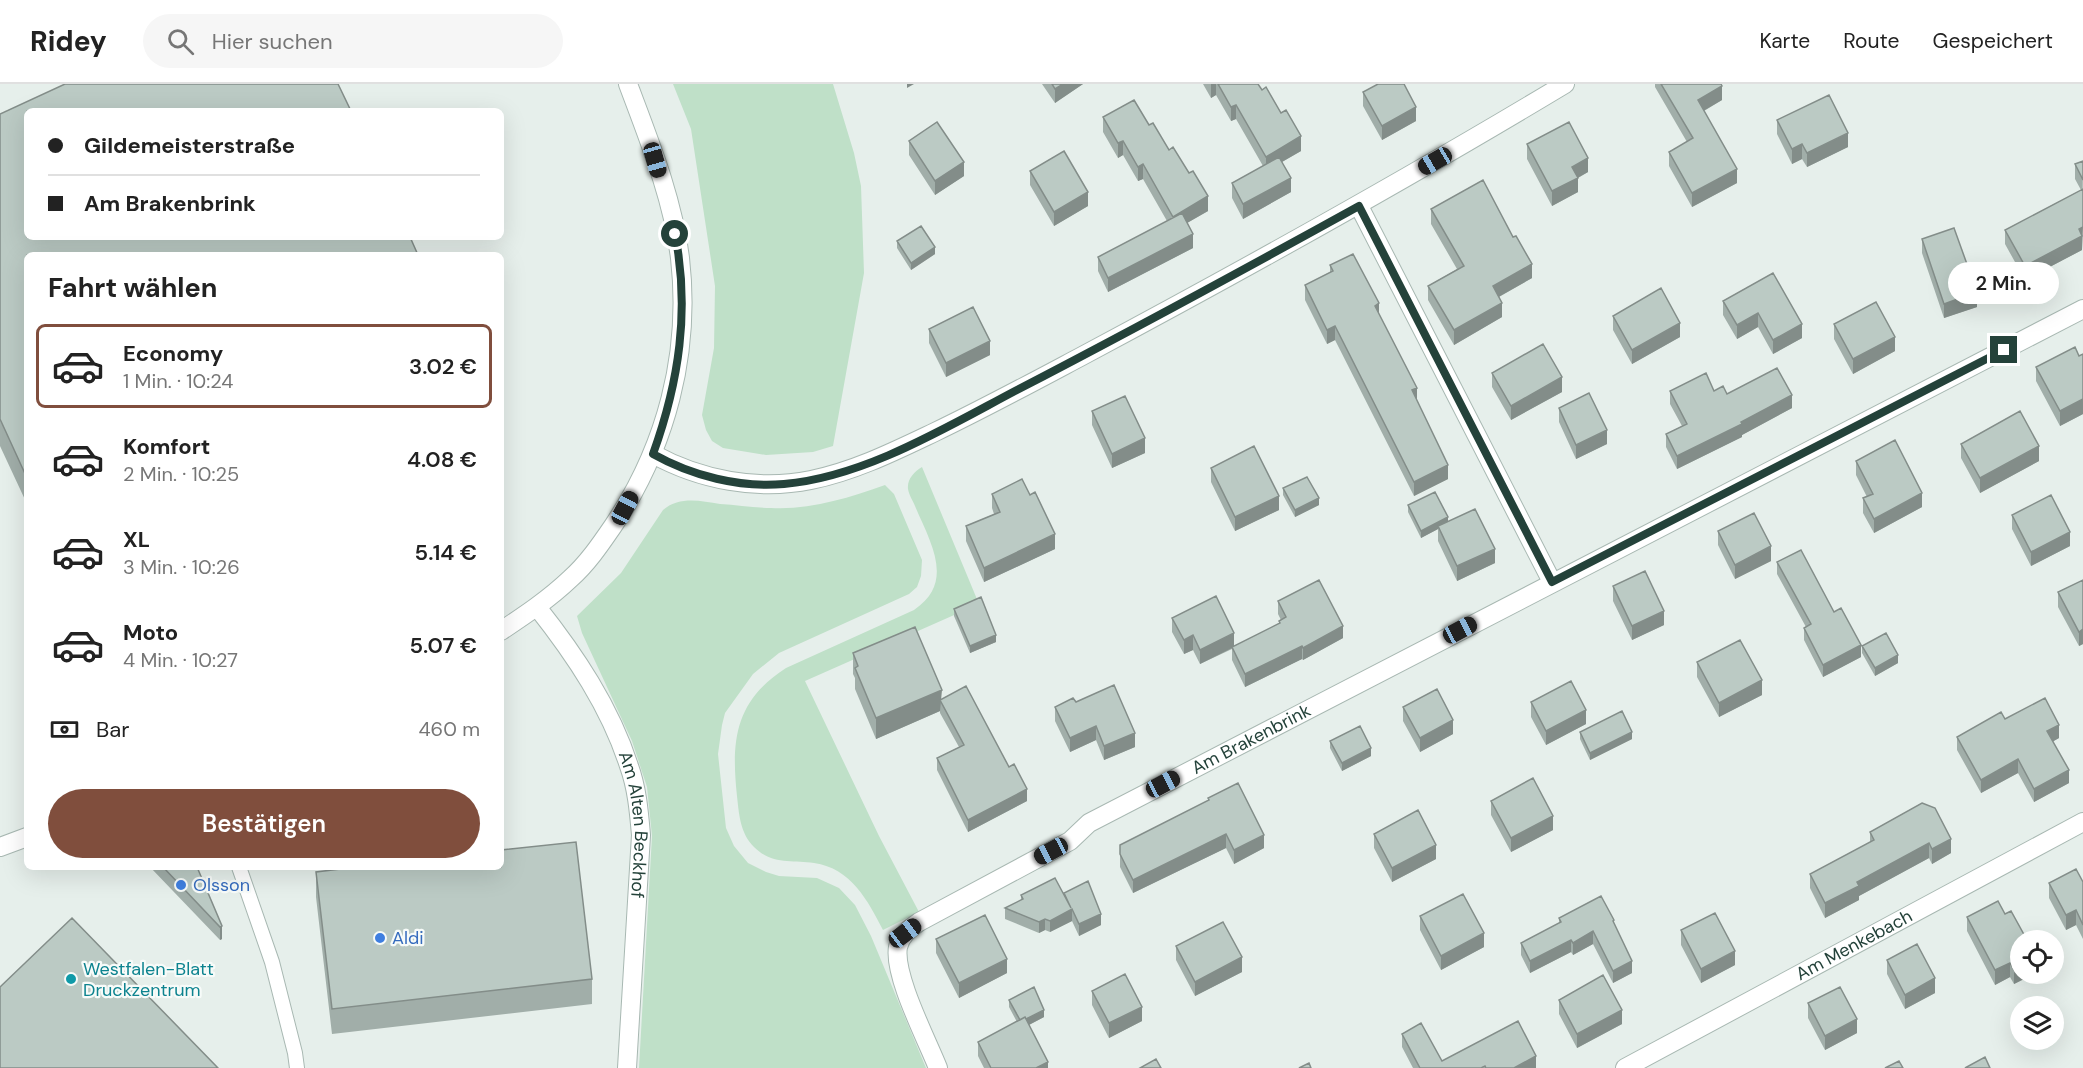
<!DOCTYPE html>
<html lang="de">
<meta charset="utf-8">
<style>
body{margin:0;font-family:"DM Sans",sans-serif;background:#f6f6f6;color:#222;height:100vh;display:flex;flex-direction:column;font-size:22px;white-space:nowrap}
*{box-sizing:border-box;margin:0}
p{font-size:20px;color:#767676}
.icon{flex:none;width:33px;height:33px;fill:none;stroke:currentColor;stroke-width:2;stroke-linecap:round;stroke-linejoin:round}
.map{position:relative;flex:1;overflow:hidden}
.details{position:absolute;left:24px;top:168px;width:480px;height:618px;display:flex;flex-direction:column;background:#fff;border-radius:9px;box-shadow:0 6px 24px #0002}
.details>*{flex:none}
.banner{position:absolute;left:24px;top:24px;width:480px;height:132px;border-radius:9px;box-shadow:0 6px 24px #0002;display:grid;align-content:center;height:132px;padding:0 24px;background:#fff}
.fabs{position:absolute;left:2010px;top:846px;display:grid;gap:12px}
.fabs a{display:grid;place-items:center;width:54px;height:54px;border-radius:50%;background:#fff;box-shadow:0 6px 24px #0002;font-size:30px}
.end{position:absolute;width:27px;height:27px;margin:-14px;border:8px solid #24423a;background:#fff;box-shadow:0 0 0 3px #fff}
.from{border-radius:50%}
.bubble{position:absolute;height:42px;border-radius:21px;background:#fff;box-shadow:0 6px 24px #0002;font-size:20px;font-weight:600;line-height:42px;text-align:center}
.car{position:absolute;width:18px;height:36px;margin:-18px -9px;border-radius:8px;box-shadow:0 0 4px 2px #0007;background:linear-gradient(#222 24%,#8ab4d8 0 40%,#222 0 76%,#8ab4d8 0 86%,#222 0)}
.banner b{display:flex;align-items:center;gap:21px;height:57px;font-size:22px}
.banner b+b{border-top:2px solid #e0e0e0}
.banner i{width:15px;height:15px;background:#222}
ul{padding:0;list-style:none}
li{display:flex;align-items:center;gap:18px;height:84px;margin:0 12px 9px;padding:0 12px;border:3px solid transparent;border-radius:9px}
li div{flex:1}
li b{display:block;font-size:22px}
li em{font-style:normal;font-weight:600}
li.on{border-color:#804e3d}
li>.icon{width:54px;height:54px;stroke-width:1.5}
h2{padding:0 24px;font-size:27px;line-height:72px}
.pay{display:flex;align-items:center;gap:15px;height:66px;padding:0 24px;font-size:22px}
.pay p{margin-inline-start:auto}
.button{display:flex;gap:12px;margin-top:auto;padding:12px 24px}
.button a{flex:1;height:69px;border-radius:36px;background:#804e3d;color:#fff;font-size:24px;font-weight:600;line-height:69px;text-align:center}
header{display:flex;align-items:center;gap:36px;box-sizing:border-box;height:84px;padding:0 30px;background:#fff;border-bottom:2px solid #e0e0e0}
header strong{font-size:28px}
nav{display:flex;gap:33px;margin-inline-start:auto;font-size:21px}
.search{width:420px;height:54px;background:#f6f6f6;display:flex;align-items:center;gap:15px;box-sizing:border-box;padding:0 21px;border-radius:33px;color:#767676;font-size:22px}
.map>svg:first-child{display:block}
.green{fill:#bfe0c8}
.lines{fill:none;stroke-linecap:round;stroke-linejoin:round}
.lane-casing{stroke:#a8b8b2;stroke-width:16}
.street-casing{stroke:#a8b8b2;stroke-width:20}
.lane{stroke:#fff;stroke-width:14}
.street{stroke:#fff;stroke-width:18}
.wall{fill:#a1aea9}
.shaded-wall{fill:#838d89}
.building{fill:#bbcac4;stroke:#838d89;stroke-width:1.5}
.route{stroke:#24423a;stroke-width:8}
.shop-dot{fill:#3f7fe0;stroke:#f7fbf9;stroke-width:2}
.culture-dot{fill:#0f9aa8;stroke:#f7fbf9;stroke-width:2}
.labels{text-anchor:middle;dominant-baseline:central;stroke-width:4.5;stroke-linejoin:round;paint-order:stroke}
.street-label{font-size:18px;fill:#24423a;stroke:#f7fbf9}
.shop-label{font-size:18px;fill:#366cbe;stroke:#f7fbf9;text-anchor:start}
.culture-label{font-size:18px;fill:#0d838f;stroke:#f7fbf9;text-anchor:start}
</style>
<header>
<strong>Ridey</strong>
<div class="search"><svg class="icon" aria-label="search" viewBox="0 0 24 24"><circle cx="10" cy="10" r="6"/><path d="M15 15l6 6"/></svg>Hier suchen</div>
<nav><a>Karte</a><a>Route</a><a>Gespeichert</a></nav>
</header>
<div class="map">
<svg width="2083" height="984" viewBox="0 0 2083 984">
<rect width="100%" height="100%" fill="#e6efeb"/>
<!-- green -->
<path class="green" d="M673 0H833L854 69 861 102 864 189 833 362 813 368 766 371 723 364 712 357 706 346 702 331 714 264 715 202 691 45Z
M922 383 979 520 805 597 879 752 919 828 883 846C868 817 851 784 814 779 792 776 772 781 754 763 740 749 739 730 737 712 731 656 735 617 786 584L914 526C956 498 930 458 915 422 913 417 909 411 908 405 907 395 914 388 922 383Z
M885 401 894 410 922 476 921 492 917 503 909 510 779 569 753 590 725 629 722 641 718 670 726 744 734 762 748 779 766 788 779 792 817 794 839 804 855 821 871 852 926 984H639L652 752 647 703 632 657 582 549 577 532 621 489 663 426C680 412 700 417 720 420 737 421 754 424 771 424 811 426 848 414 885 401Z"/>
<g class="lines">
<defs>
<path id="lane" d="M239 783 272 878 295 969 297 984"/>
<g id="street">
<path d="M1359 122 1552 498"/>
<path d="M653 370C700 396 758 407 811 396 855 387 895 367 935 348 985 324 1035 297 1084 271 1247 184 1407 95 1565 0"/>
<path id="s1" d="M537 523C575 571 610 623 629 682 637 704 639 728 641 751L627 984"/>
<path d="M501 547C525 531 549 515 570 495 587 480 600 461 613 442 666 363 691 270 680 174 673 115 649 56 628 0"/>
<path d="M0 763 27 753"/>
<path id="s2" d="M938 984C927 956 893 891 898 863 901 851 909 845 919 838L1070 757 1089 739 2083 225"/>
<path id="s3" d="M1625 984 2083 738"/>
</g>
</defs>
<!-- lane casing -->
<use href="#lane" class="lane-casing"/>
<!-- street casing -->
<use href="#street" class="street-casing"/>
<!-- lane -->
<use href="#lane" class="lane"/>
<!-- street -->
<use href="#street" class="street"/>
</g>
<!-- wall -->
<path class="wall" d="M1042 0H1083L1055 19Z
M1203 0H1258L1301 67 1282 78 1291 108 1243 135 1232 114V99L1263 82 1236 35 1231 37 1216 11 1211 14Z
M1655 0H1721L1722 16 1704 27 1737 99 1692 123 1669 82V68L1687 58 1655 3Z
M1363 8 1416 37 1382 56 1363 22Z
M0 30 27 171V420L0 362Z
M1103 33 1149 41 1169 66 1208 127 1187 139 1193 164 1108 208 1098 187V173L1167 137 1143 95 1138 97 1123 71 1118 74 1103 48Z
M1777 36 1848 63 1807 83 1802 75 1792 80 1777 50Z
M909 57 964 92 935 111 909 71Z
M1527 60 1588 88 1578 94V108L1552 122 1527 75Z
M2083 77 2082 166 2025 196 2005 160V146L2081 106 2075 95V80Z
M1030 87 1088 122 1054 142 1030 101Z
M1431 125 1532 194 1499 213 1502 233 1454 261 1428 216V202L1457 185 1431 140Z
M1922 155 1977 223 1944 234 1922 169Z
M897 157 935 170 911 186 897 164Z
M1330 181 1379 231 1417 317 1448 395 1414 412 1335 256 1327 260 1305 216V201L1330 188Z
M1773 189 1802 254 1773 270 1758 243 1737 255 1723 231V217Z
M1613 232 1680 253 1632 280 1613 246Z
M1834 240 1895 267 1853 290 1834 255Z
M929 245 990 271 946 293 929 259Z
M2083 270V330L2060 342 2036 297V283L2079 272Z
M1492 289 1562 308 1511 336 1492 303Z
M1670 307H1714L1792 324 1742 351V353L1677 385 1666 363V350L1682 342 1670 320Z
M1559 324 1607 360 1576 375 1559 338Z
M1092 327 1145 369 1112 384 1092 341Z
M1961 360 2039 377 1980 409 1961 374Z
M1856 377 1922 423 1874 449 1863 429V414L1867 413 1856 391Z
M1211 384 1279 426 1235 447 1211 398Z
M1283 404 1319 421 1295 433 1283 411Z
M992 410 1030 411 1055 465 984 498 966 457V442L994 430 992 424Z
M1408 421 1448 438 1495 479 1457 497 1438 457V445L1421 454 1408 428Z
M2012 431 2070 462 2031 482 2012 445Z
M1718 447 1771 477 1735 495 1718 461Z
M1777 478 1834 528 1861 573 1823 593 1804 556V544L1806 543 1777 490Z
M2083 496V560L2079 562 2058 523V508Z
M1613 502 1664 541 1632 556 1613 517Z
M1278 517 1343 554 1303 576 1302 575 1245 603 1232 576V565L1200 580 1193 566 1184 570 1172 548V534L1234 562 1279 540V537L1281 536 1278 530Z
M954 525 996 558 970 569 954 532Z
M1862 562 1898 579 1875 592 1862 569Z
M853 569 942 616 1027 717 968 748 937 686V674L959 663 940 629V627L876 655 855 605V594L853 590Z
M1697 578 1762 611 1719 633 1697 593Z
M1076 618 1135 663 1104 676 1096 656 1070 668 1055 637V623Z
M1531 618 1586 640 1546 661 1531 633Z
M1403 623 1453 650 1420 668 1403 637Z
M2005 635 2059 654 2053 657 2069 699 2034 718 2018 689 1981 709 1957 666V653Z
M1580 648 1632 655 1590 676 1580 655Z
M1330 657 1371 672 1342 687 1330 664Z
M1208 714 1264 764 1234 780 1226 764 1133 809 1120 783V761L1208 717Z
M1491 717 1553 746 1511 768 1491 731Z
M1922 719 1951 769 1932 780 1929 774 1859 812V816L1825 834 1810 804V790L1870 758V748Z
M1374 750 1436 775 1392 798 1374 764Z
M150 783H197L222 842V855L220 856Z
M316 788 592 895V920L332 950 316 813Z
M2083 798V855L2076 841 2066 846 2049 814V799Z
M1064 809 1101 841 1079 852 1072 837 1050 848 1045 846 1039 849 1005 835V824L1021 816V811Z
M1420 832 1484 863 1441 886 1420 846Z
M1967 833 2020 890H2034L2014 900 2010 893 1995 901 1967 847Z
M1559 834 1614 840 1632 889 1613 899 1593 860 1573 871 1571 868 1530 889 1521 871V859L1559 839Z
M1681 846 1735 881 1701 899 1681 861Z
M936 855 1007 889 959 914 936 869Z
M1176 862 1242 888 1195 912 1176 876Z
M1887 876 1935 909 1905 925 1887 890Z
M1092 907 1142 937 1109 954 1092 921Z
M1009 916 1044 933 1029 941 1048 984H984L978 972V958L1017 938 1009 923Z
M1559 916 1622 940 1577 964 1559 930Z
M1808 919 1857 949 1825 966 1808 934Z
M1402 950 1442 977 1536 984H1413L1402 963Z"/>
<!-- shaded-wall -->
<path class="shaded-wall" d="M907 0H914L907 4Z
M1063 0H1083L1055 19V5Z
M1211 0H1216V11L1211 14Z
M1722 2V16L1698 30V16Z
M1236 21V35L1231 37V23Z
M1416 23V37L1382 56V42Z
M1848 49V63L1807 83V69Z
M1301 52V67L1266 87V73Z
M1123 57V71L1118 74V59Z
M1802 60V75L1792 80V65Z
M1588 74V88L1572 97V83Z
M964 78V92L935 111V97Z
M1143 80V95L1138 97V83Z
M1737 85V99L1692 123V109Z
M1291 94V108L1243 135V120Z
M1578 94V108L1552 122V107Z
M1088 108V122L1054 142V128Z
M1208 112V127L1173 147V133Z
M2083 143 2082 166 2025 196V182Z
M1193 150V164L1108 208V194Z
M935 163V170L911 186V179Z
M1532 180V194L1493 216V202Z
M1977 208V223L1944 234V220Z
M1379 219V234L1375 222Z
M1502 219V233L1454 261V246Z
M1758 229V243L1737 255V241Z
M1680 239V253L1632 280V266Z
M1802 240V254L1773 270V256Z
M1335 242V256L1327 260V246Z
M1895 253V267L1853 290V275Z
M990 257V271L946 293V279Z
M1562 293V308L1511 336V322Z
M1417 304V318L1412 306Z
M1792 311V324L1742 351V353L1677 385V372Z
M2083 315V330L2060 342V327Z
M1607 346V360L1576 375V361Z
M1145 354V369L1112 384V370Z
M2039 362V377L1980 409V394Z
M1448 381V395L1414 412V398Z
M1922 409V423L1874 449V435Z
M1279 412V426L1235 447V433Z
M1319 414V421L1295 433V426Z
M1448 433V440L1438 442V445L1421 454V447Z
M2070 448V462L2031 482V468Z
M1055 450V465L984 498V484Z
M1771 462V477L1735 495V481Z
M1495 465V479L1457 497V482Z
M1664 527V541L1632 556V542Z
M1343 542V554L1303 576V564Z
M2083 545V560L2079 562V548Z
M1234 549V563L1200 580V566Z
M996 551V558L970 569V562Z
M1193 551V566L1184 570V556Z
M1861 561V573L1823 593V581Z
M1302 562V575L1245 603V590Z
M1898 571V579L1875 592V584Z
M1762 596V611L1719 633V619Z
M942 606 940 627 876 655V634Z
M1586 626V640L1546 661V647Z
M1453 636V650L1420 668V654Z
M2059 641V654L2047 661V647Z
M1096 642V656L1070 668V654Z
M1632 648V655L1590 676V669Z
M1135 649V663L1104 676V662Z
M1371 664V672L1342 687V679Z
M2018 675V689L1981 709V696Z
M2069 686V699L2034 718V705Z
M1027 705V717L968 748V736Z
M1553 732V746L1511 768V754Z
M1226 750V764L1133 809V796Z
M1264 751V764L1234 780V766Z
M1951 755V769L1932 780V765Z
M1929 759V774L1859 812V816L1825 834V819L1857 798Z
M1436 761V775L1392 798V784Z
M1072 825V837L1050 848V837Z
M2076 826V841L2066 846V831Z
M1101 830V841L1079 852V840Z
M1045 835V846L1039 849V838Z
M222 842V855L220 856V843Z
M1593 847V860L1573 871V859Z
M1484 849V863L1441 886V872Z
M1571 856V868L1530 889V877Z
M1735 867V881L1701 899V885Z
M1242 873V888L1195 912V898Z
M1007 875V889L959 914V899Z
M1632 877V889L1613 899V887Z
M2010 879V893L1995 901V886Z
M2020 882V890H2034L2014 900V886Z
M1935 894V909L1905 925V911Z
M1142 923V937L1109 954V939Z
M1044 926V933L1021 945V938Z
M1622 926V940L1577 964V950Z
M1857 935V949L1825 966V952Z
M1536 972V984H1514Z
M1048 978V984H1036Z"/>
<!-- building -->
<path class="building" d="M65 0H338L351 27H27V153H410L418 171H27V394L0 335V30Z
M1052 0H1063L1055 5Z
M1218 0H1258L1262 6 1266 3 1281 29 1286 26 1301 52 1266 73 1236 21 1231 23Z
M1378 0H1404L1416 23 1382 42 1363 8Z
M1661 0H1721L1722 2 1698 16 1737 85 1692 109 1669 68 1693 54Z
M1829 11 1848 49 1807 69 1802 60 1792 65 1777 36Z
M1134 16 1149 41 1153 39 1169 66 1173 63 1189 89 1193 87 1208 112 1173 133 1143 80 1138 83 1123 57 1118 59 1103 33Z
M937 38 964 78 935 97 909 57Z
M1569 38 1588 74 1572 83 1578 94 1552 107 1527 60Z
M1064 67 1088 108 1054 128 1030 87Z
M1279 73 1291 94 1243 120 1232 99Z
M2083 77V96L2075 80Z
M1483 96 1513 153 1516 152 1532 180 1493 202 1502 219 1454 246 1428 202 1464 182 1431 125Z
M2083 105V143L2079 145 2082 152 2025 182 2005 146Z
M1182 129 1193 150 1108 194 1098 173Z
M921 142 935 163 911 179 897 157Z
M1954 144 1977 208 1944 220 1922 155Z
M1353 170 1379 219 1375 222 1417 304 1412 306 1448 381 1414 398 1335 242 1327 246 1305 201 1333 187 1330 181Z
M1773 189 1802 240 1773 256 1758 229 1737 241 1723 217Z
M1661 204 1680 239 1632 266 1613 232Z
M1876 218 1895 253 1853 275 1834 240Z
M973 223 990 257 946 279 929 245Z
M1543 260 1562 293 1511 322 1492 289Z
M2075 263 2079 272 2083 270V315L2060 327 2036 283Z
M1777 284 1792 311 1741 338 1742 340 1677 372 1666 350 1687 340 1670 307 1706 289 1714 307 1723 302 1727 310Z
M1589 309 1607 346 1576 361 1559 324Z
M1125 312 1145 354 1112 370 1092 327Z
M2020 327 2039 362 1980 394 1961 360Z
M1895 356 1922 409 1874 435 1863 414 1873 410 1856 377Z
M1254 362 1279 412 1235 433 1211 384Z
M1307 393 1319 414 1295 426 1283 404Z
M1022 395 1030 411 1035 408 1055 450 984 484 966 442 1000 428 992 410Z
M1435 408 1448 433 1421 447 1408 421Z
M2051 411 2070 448 2031 468 2012 431Z
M1475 425 1495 465 1457 482 1438 442Z
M1754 429 1771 462 1735 481 1718 447Z
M1801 466 1834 528 1841 524 1861 561 1823 581 1804 544 1811 540 1777 478Z
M1645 487 1664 527 1632 542 1613 502Z
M1319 496 1343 542 1303 564 1302 562 1245 590 1232 563 1280 539 1279 537 1286 533 1278 517Z
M2083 496V545L2079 548 2058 508Z
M1216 512 1234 549 1200 566 1193 551 1184 556 1172 534Z
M981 513 996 551 970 562 954 525Z
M915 543 942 606 876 634 855 584 858 582 853 569Z
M1886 549 1898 571 1875 584 1862 562Z
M1740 556 1762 596 1719 619 1697 578Z
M1571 597 1586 626 1546 647 1531 618Z
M1114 601 1135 649 1104 662 1096 642 1070 654 1055 623 1073 614 1076 618Z
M966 602 1009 683 1014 680 1027 705 968 736 937 674 964 661 940 616Z
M1437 605 1453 636 1420 654 1403 623Z
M2045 614 2059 641 2047 647 2069 686 2034 705 2018 675 1981 696 1957 653 2001 628 2005 635Z
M1622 627 1632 648 1590 669 1580 648Z
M1360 642 1371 664 1342 679 1330 657Z
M1533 694 1553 732 1511 754 1491 717Z
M1238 699 1264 751 1234 766 1226 750 1133 796 1120 770V761L1209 716 1208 714Z
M1922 719 1935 724 1951 755 1932 765 1929 759 1857 798 1859 802 1825 819 1810 790 1874 756 1870 748Z
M1418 726 1436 761 1392 784 1374 750Z
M576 758 592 895 332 925 316 788 357 783H501V766Z
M163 783H197L222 842 220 843Z
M2076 785 2083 798V841L2076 826 2066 831 2049 799Z
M1055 794 1071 824 1064 809 1088 797 1101 830 1079 840 1072 825 1050 837 1045 835 1039 838 1005 824 1023 815 1021 811Z
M1463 810 1484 849 1441 872 1420 832Z
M1601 812 1614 836 1613 837 1632 877 1613 887 1593 847 1573 859 1571 856 1530 877 1521 859 1561 838 1559 834Z
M1998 817 2005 830 2011 827 2027 856H2020V882L2014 886 2010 879 1995 886 1967 833Z
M1715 829 1735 867 1701 885 1681 846Z
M985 831 1007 875 959 899 936 855Z
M72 834 218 984H0V903Z
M1223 838 1242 873 1195 898 1176 862Z
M1917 860 1935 894 1905 911 1887 876Z
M1125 890 1142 923 1109 939 1092 907Z
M1603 891 1622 926 1577 950 1559 916Z
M1034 903 1044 926 1026 935 1025 933 1020 936 1009 916Z
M1840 903 1857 935 1825 952 1808 919Z
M1025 933 1048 978 1036 984H991L978 958Z
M1518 937 1536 972 1514 984H1486L1485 982 1481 984H1420L1402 950 1421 939 1442 977Z
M1985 973 1990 984H1965Z
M1156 975 1161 984H1140Z
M1899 977 1903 984H1885Z
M1309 979 1311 984H1299Z"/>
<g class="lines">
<!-- route -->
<path class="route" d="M675 150C690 226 679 298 653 370 692 392 740 404 784 400 864 393 945 344 1015 307 1131 247 1245 185 1359 122L1552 498 2004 266"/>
</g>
<!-- markers -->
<g class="shop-dot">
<circle cx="181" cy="801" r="6"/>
<circle cx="380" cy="854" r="6"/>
</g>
<circle class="culture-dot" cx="71" cy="895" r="6"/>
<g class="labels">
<!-- street labels -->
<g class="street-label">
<text stroke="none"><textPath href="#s2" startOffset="542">Am Brakenbrink</textPath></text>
<text stroke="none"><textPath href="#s1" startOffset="244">Am Alten Beckhof</textPath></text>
<text stroke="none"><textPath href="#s3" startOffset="260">Am Menkebach</textPath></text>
</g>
<!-- shop labels -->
<g class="shop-label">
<text x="193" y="801">Olsson</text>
<text x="392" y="854">Aldi</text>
</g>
<!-- culture labels -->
<g class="culture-label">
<text x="83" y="885">Westfalen-Blatt<tspan x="83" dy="21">Druckzentrum</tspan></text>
</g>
</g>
</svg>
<div class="fabs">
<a><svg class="icon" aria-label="locate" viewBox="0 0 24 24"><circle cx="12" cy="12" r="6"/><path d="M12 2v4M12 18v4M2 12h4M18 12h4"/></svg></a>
<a><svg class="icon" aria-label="layers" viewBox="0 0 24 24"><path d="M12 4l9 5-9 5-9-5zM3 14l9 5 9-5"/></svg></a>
</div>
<i class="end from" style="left:675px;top:150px"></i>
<i class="end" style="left:2004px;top:266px"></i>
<div class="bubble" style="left:1948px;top:178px;width:111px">2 Min.</div>
<i class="car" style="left:655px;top:76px;rotate:164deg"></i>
<i class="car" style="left:1435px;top:77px;rotate:240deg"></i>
<i class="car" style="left:625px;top:424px;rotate:28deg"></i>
<i class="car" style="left:1460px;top:546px;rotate:62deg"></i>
<i class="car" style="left:1163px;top:700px;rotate:62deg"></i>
<i class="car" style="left:1051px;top:767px;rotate:242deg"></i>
<i class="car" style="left:905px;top:849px;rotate:53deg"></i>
<div class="banner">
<b><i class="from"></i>Gildemeisterstraße</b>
<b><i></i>Am Brakenbrink</b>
</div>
<section class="details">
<h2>Fahrt wählen</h2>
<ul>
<li class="on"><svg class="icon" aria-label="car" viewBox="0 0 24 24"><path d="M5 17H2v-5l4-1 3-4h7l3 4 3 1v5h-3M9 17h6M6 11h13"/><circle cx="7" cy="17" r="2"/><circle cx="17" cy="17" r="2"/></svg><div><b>Economy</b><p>1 Min. · 10:24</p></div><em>3.02 €</em></li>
<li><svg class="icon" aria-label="car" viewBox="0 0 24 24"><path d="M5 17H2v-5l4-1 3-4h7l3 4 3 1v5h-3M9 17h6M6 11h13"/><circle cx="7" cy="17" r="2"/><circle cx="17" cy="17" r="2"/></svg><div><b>Komfort</b><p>2 Min. · 10:25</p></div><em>4.08 €</em></li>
<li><svg class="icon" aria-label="car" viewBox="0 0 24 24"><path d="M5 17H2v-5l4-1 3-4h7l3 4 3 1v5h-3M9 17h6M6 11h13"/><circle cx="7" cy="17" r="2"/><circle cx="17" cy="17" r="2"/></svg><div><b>XL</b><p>3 Min. · 10:26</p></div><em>5.14 €</em></li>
<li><svg class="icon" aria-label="car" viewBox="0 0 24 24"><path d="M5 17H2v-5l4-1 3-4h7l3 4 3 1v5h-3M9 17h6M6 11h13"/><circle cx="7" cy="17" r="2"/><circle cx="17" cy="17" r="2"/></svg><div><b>Moto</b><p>4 Min. · 10:27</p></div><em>5.07 €</em></li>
</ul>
<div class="pay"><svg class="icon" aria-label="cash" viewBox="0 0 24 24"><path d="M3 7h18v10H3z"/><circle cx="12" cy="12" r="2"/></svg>Bar<p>460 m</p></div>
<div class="button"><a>Bestätigen</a></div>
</section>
</div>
